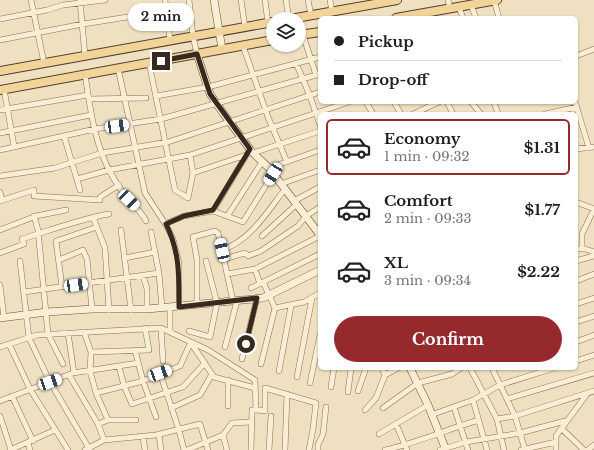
<!DOCTYPE html>
<meta charset="utf-8">
<style>
body{margin:0;font-family:"Libre Baskerville",serif;background:#f2f2f2;color:#202124;height:100vh;display:flex;flex-direction:column;font-size:15px;white-space:nowrap}
*{box-sizing:border-box;margin:0}
p{font-size:13px;color:#757577}
.icon{flex:none;width:22px;height:22px;fill:none;stroke:currentColor;stroke-width:2;stroke-linecap:round;stroke-linejoin:round}
.map{position:relative;flex:1;overflow:hidden}
.sheet{position:absolute;left:318px;top:112px;width:260px;height:258px;display:flex;flex-direction:column;background:#fff;border-radius:6px;box-shadow:0 1px 3px #0004}
.sheet>*{flex:none}
.guide{position:absolute;left:318px;top:16px;width:260px;height:88px;border-radius:6px;box-shadow:0 1px 3px #0004;display:grid;align-content:center;height:88px;padding:0 16px;background:#fff}
.tools{position:absolute;left:266px;top:12px;display:grid;gap:8px}
.tools a{display:grid;place-items:center;width:40px;height:40px;border-radius:50%;background:#fff;box-shadow:0 1px 3px #0004;font-size:20px}
.end{position:absolute;width:18px;height:18px;margin:-9px;border:5px solid #37291d;background:#fff;box-shadow:0 0 0 2px #fff}
.from{border-radius:50%}
.bubble{position:absolute;height:28px;border-radius:14px;background:#fff;box-shadow:0 1px 3px #0004;font-size:13px;font-weight:700;line-height:28px;text-align:center}
.car{position:absolute;width:12px;height:24px;margin:-12px -6px;border-radius:5px;box-shadow:0 0 3px 1px #0007;background:linear-gradient(#fff 24%,#345 0 40%,#fff 0 76%,#345 0 86%,#fff 0)}
.guide b{display:flex;align-items:center;gap:14px;height:38px;font-size:15px}
.guide b+b{border-top:1px solid #e0e0e0}
.guide i{width:10px;height:10px;background:#202124}
ul{padding:7px 0 0;list-style:none}
li{display:flex;align-items:center;gap:12px;height:56px;margin:0 8px 6px;padding:0 8px;border:2px solid transparent;border-radius:6px}
li div{flex:1}
li b{display:block;font-size:15px}
li em{font-style:normal;font-weight:700}
li.on{border-color:#96292c}
li>.icon{width:36px;height:36px;stroke-width:1.5}
.button{display:flex;gap:8px;margin-top:auto;padding:8px 16px}
.button a{flex:1;height:46px;border-radius:24px;background:#96292c;color:#fff;font-size:16px;font-weight:700;line-height:46px;text-align:center}
.map>svg:first-child{display:block}
.lines{fill:none;stroke-linecap:round;stroke-linejoin:round}
.street-casing{stroke:#877159;stroke-width:6}
.secondary-casing{stroke:#69523c;stroke-width:8}
.primary-casing{stroke:#553f2d;stroke-width:10}
.street{stroke:#f9edd4;stroke-width:5}
.secondary{stroke:#f9edd4;stroke-width:7}
.primary{stroke:#f1d499;stroke-width:8}
.route{stroke:#37291d;stroke-width:5}
</style>
<div class="map">
<svg width="594" height="450" viewBox="0 0 594 450">
<rect width="100%" height="100%" fill="#eee0c1"/>
<g class="lines">
<defs>
<path id="street" d="M31 0 44 63
M165 0 170 40
M189 0 193 36 197 54
M241 0 245 27
M265 0 268 23
M286 0 289 19
M308 0 311 15
M330 0 332 12
M448 0 450 8
M494 0 499 18
M80 1 85 56
M471 5 476 18
M459 7 463 18
M0 19 47 10 63 5 105 0
M303 35 316 75
M0 40 83 24 166 11
M243 46 268 117 287 162
M576 56 594 49
M149 63 175 190 188 198 193 173 190 155
M296 63 310 96 320 125
M118 68 145 193 166 225 173 239 179 263V307
M85 74C90 107 94 142 110 172 115 181 122 192 129 200 135 208 142 212 146 221
M4 89 14 146
M156 96 208 87 320 57
M89 99 146 98
M366 102 373 114
M394 102 401 114
M447 102 453 114
M471 102 481 114
M494 102 498 114
M575 102 589 148
M0 110 88 95
M413 114 439 102
M545 114 577 107
M0 133 91 115
M64 136 80 190
M576 149 594 147
M0 150 95 129 161 119 320 74
M253 153 320 131
M269 168 320 150
M193 173 246 155
M0 176 55 168 102 153 168 142 320 92
M77 179 109 170 190 155 349 102
M281 184 320 170
M0 192 2 200
M0 201 34 190V196L100 200V197L119 185
M294 201 320 187
M576 202 594 209
M213 211 250 149
M228 215 262 162
M34 216 38 230 48 334 63 364
M93 217 105 248 109 310
M165 224 184 216 213 211 243 222 273 174
M0 230 36 216 66 210
M121 230 131 310
M151 232 159 273 162 308
M262 236 297 204
M576 249H585L594 252
M582 249V234L594 209
M222 250C251 240 267 212 285 189
M0 253 24 244 22 239C51 230 80 219 109 214
M125 258 155 252
M224 259 245 253 248 256 261 251 298 226 306 216 320 207
M59 260 83 250 87 259 92 309
M20 261 29 338 50 382 90 450
M576 261 593 256 594 253
M255 269 260 284
M227 274 255 269 320 236
M143 275 147 289V309
M576 281 594 274
M0 285 4 318
M62 287 56 241 97 227
M251 288 320 254
M24 292 159 273
M576 304 594 298
M197 305V260L193 237 215 231 218 233 233 301
M275 308 304 302 320 293
M576 322 594 316
M161 328 163 361
M189 331 210 337 217 303 206 261
M84 332 91 352 90 371 96 393 108 420
M170 332V307
M68 333 74 373
M576 342 594 335
M191 343 214 377 255 388
M9 344 30 389 68 450
M0 347 37 335 161 328 208 350 255 380 256 410H252L251 450
M225 347 237 301
M135 350 143 381 156 417
M91 352 149 350 145 328
M242 359 257 298
M576 361 594 355
M261 364 275 308 263 282
M119 366 124 386 132 404 183 387 205 363
M382 368 385 375
M470 368 497 419 504 450
M492 368 515 416 525 450
M279 371 291 306
M160 373 179 430 184 450
M69 375 98 424 104 440
M297 377 312 298
M310 383 320 335
M331 387 334 368
M358 391 366 368
M348 392 351 368
M96 393 143 381 180 366 191 342
M12 396 33 441
M507 399 594 373
M473 400 487 450
M0 401 73 373 138 363
M228 406V380
M454 407 468 450
M171 408 200 395 212 374
M383 408 418 383 452 374 461 368
M256 410 265 411V388L316 403 313 429 309 450
M365 410 376 398 385 375 398 368
M431 415 473 400 500 385 554 368
M0 416 11 450
M497 419 515 416 594 391
M98 424 108 420H136
M396 424 407 450
M561 428 584 450
M379 434 428 405
M159 435 161 450
M223 435 227 450
M143 437 145 450
M28 443 30 450
M10 450 55 430
M85 450 104 440 156 435 200 424 208 450
M187 450 223 435 232 423 251 422
M269 450 271 416
M285 450 287 394
M318 450V445L323 434 326 407
M385 450C417 443 447 429 479 420
M440 450 466 442 520 433 565 421
M521 450 556 442
M556 450V436L587 394
M588 450 594 445"/>
<path id="secondary" d="M214 0 222 49
M197 54 210 94 223 113 252 152 269 168 320 235
M0 318 47 312 92 309H147L263 298 320 270
M410 368 428 405 446 450"/>
<path id="primary" d="M396 18 497 0
M290 19 397 0
M299 35 320 32
M0 71 273 22
M0 90 273 40"/>
</defs>
<!-- street casing -->
<use href="#street" class="street-casing"/>
<!-- secondary casing -->
<use href="#secondary" class="secondary-casing"/>
<!-- primary casing -->
<use href="#primary" class="primary-casing"/>
<!-- street -->
<use href="#street" class="street"/>
<!-- secondary -->
<use href="#secondary" class="secondary"/>
<!-- primary -->
<use href="#primary" class="primary"/>
</g>
<g class="lines">
<!-- route -->
<path class="route" d="M161 61 197 54 210 94 250 149 213 210 184 216 166 224C180 252 179 276 179 307L257 298 246 344"/>
</g>
</svg>
<div class="tools">
<a><svg class="icon" aria-label="layers" viewBox="0 0 24 24"><path d="M12 4l9 5-9 5-9-5zM3 14l9 5 9-5"/></svg></a>
</div>
<i class="end from" style="left:246px;top:344px"></i>
<i class="end" style="left:161px;top:61px"></i>
<div class="bubble" style="left:128px;top:3px;width:66px">2 min</div>
<i class="car" style="left:117px;top:126px;rotate:82deg"></i>
<i class="car" style="left:273px;top:174px;rotate:212deg"></i>
<i class="car" style="left:129px;top:200px;rotate:134deg"></i>
<i class="car" style="left:222px;top:250px;rotate:348deg"></i>
<i class="car" style="left:76px;top:285px;rotate:82deg"></i>
<i class="car" style="left:160px;top:373px;rotate:70deg"></i>
<i class="car" style="left:50px;top:382px;rotate:71deg"></i>
<div class="guide">
<b><i class="from"></i>Pickup</b>
<b><i></i>Drop-off</b>
</div>
<section class="sheet">
<ul>
<li class="on"><svg class="icon" aria-label="car" viewBox="0 0 24 24"><path d="M5 17H2v-5l4-1 3-4h7l3 4 3 1v5h-3M9 17h6M6 11h13"/><circle cx="7" cy="17" r="2"/><circle cx="17" cy="17" r="2"/></svg><div><b>Economy</b><p>1 min · 09:32</p></div><em>$1.31</em></li>
<li><svg class="icon" aria-label="car" viewBox="0 0 24 24"><path d="M5 17H2v-5l4-1 3-4h7l3 4 3 1v5h-3M9 17h6M6 11h13"/><circle cx="7" cy="17" r="2"/><circle cx="17" cy="17" r="2"/></svg><div><b>Comfort</b><p>2 min · 09:33</p></div><em>$1.77</em></li>
<li><svg class="icon" aria-label="car" viewBox="0 0 24 24"><path d="M5 17H2v-5l4-1 3-4h7l3 4 3 1v5h-3M9 17h6M6 11h13"/><circle cx="7" cy="17" r="2"/><circle cx="17" cy="17" r="2"/></svg><div><b>XL</b><p>3 min · 09:34</p></div><em>$2.22</em></li>
</ul>
<div class="button"><a>Confirm</a></div>
</section>
</div>
